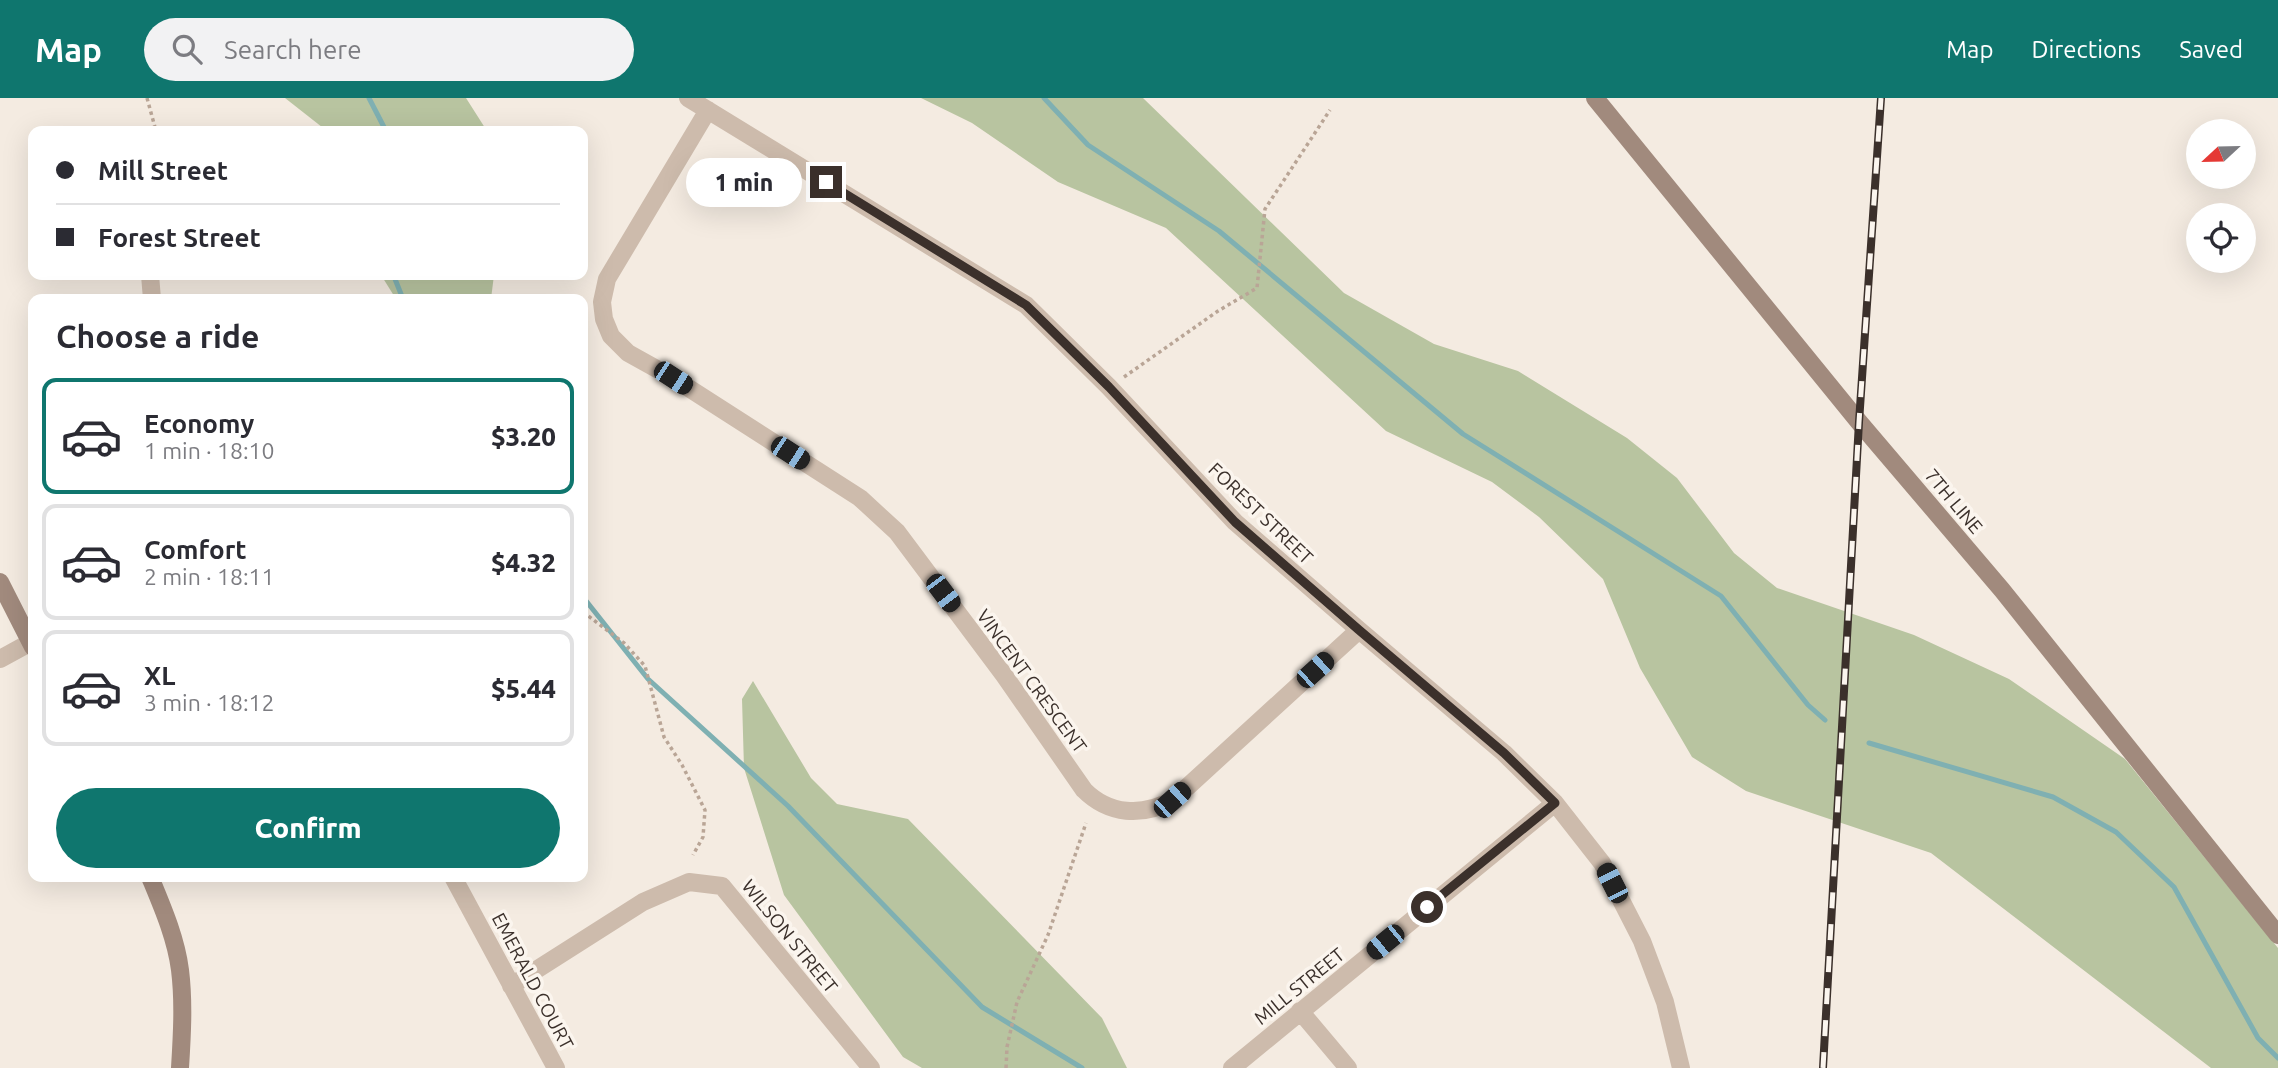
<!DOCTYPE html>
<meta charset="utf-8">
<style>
body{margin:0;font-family:Ubuntu,sans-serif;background:#f2f2f3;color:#2b2b33;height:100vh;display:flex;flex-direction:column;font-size:26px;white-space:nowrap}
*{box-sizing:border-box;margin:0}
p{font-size:23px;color:#7c7c81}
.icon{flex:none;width:38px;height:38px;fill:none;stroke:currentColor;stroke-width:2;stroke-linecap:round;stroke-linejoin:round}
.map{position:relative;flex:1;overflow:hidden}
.drawer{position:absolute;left:28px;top:196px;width:560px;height:588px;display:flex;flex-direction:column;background:#fff;border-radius:14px;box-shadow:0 7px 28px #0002}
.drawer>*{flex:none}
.guide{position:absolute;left:28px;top:28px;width:560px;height:154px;border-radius:14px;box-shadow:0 7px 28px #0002;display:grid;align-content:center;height:154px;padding:0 28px;background:#fff}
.needle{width:46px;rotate:248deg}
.buttons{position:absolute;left:2186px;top:21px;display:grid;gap:14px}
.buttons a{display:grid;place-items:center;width:70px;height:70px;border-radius:50%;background:#fff;box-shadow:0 7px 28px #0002;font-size:35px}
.end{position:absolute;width:32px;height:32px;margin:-16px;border:9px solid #3b302b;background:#fff;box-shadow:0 0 0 4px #fff}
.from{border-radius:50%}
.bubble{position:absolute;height:49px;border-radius:24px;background:#fff;box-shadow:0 7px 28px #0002;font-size:23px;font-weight:800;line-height:49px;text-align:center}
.car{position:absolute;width:21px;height:42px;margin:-21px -10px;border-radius:9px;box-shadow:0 0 5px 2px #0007;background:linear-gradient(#222 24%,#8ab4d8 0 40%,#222 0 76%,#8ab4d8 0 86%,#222 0)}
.guide b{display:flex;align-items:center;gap:24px;height:66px;font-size:26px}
.guide b+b{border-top:2px solid #e1e1e2}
.guide i{width:18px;height:18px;background:#2b2b33}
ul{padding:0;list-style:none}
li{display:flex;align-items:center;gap:21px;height:116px;margin:0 14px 10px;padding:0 14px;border:4px solid #e1e1e2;border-radius:14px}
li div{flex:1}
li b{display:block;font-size:26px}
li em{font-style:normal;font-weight:800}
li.current{border-color:#0f766e}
li>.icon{width:63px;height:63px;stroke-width:1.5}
h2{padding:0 28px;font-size:32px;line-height:84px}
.primary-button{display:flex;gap:14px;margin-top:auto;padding:14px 28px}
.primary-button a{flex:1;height:80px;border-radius:42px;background:#0f766e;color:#fff;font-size:28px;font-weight:800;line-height:80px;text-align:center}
header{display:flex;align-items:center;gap:42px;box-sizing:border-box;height:98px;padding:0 35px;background:#0f766e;color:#fff}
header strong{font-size:33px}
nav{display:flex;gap:38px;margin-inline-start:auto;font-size:24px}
.search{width:490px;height:63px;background:#f2f2f3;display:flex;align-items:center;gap:18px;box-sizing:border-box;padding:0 24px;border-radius:38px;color:#7c7c81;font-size:26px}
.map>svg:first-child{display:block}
.green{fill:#b8c4a0}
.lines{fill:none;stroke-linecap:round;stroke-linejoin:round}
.stream{stroke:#7fb0b2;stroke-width:5}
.path{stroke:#b9a596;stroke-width:3.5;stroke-dasharray:3.5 3.5;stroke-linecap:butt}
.street{stroke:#cdbbac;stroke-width:18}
.secondary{stroke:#a18a7d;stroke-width:18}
.rail-casing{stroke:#3b302b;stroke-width:8}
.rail{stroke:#fbf5ee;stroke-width:5;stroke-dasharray:16;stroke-linecap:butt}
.route{stroke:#3b302b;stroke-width:9}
.labels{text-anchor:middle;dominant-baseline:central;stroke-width:7;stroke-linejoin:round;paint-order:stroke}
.street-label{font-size:19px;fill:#3b302b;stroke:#fbf5ee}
</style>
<header>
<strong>Map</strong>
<div class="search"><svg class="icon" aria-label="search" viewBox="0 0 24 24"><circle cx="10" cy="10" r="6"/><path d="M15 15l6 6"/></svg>Search here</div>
<nav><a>Map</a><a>Directions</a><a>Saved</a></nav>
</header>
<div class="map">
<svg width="2278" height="970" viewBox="0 0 2278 970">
<rect width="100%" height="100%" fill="#f4ebe1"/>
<!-- green -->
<path class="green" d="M285 0H466L487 33H327Z
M921 0H1143L1344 195 1434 246 1518 273 1627 340 1677 380 1734 455 1777 490 1914 537 2009 581 2125 661 2278 850V970H2211L1931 755 1746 693 1692 659 1640 570 1603 481 1539 419 1492 384 1386 333 1166 130 1058 84 972 25Z
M381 177H494L491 201H396Z
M753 583 811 680 837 706 908 721 1102 920 1127 970H922L903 959 784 797 744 670 742 601Z"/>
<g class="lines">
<!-- stream -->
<path class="stream" d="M369 0 386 33
M1044 0 1088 47 1219 133 1463 336 1721 498 1808 607 1825 622
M396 177 395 181 403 201
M583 499 648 581 788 708 982 909 1082 970
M1869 645 2053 699 2116 734 2174 789 2258 940 2278 960"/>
<!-- path -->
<path class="path" d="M147 0 156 33
M1124 279 1218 213 1257 190 1265 111 1330 12
M583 514 624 545 645 568 664 639 682 667 705 712 703 739 693 757
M1006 970 1007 949 1017 904 1048 837 1086 725"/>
<!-- street -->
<path class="street" d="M688 0 1026 207 1109 289 1235 424 1359 532 1504 655 1555 705 1602 765 1642 843 1665 904 1681 970
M708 12 607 181 602 204 604 221 611 238 628 255 673 280 860 400 897 434 1004 577 1084 692C1109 717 1142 719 1173 702L1359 532
M150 177 152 201
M0 561 33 543
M453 779 556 970
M511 888 643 804 689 784 722 788 871 970
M1300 913 1348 970
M1232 970 1555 705"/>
<!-- secondary -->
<path class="secondary" d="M1595 0 1859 324 2002 492 2278 837
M0 484 33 549
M150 779C162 808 176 840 180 872 184 904 182 938 180 970"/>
<defs>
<path id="rail" d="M1823 970 1859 324 1881 0"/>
</defs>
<!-- rail casing -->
<use href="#rail" class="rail-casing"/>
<!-- rail -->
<use href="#rail" class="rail"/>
</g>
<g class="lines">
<!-- route -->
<path class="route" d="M826 84 1026 207 1109 289 1235 424 1359 532 1504 655 1555 705 1427 809"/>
</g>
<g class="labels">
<!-- street labels -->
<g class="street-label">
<text transform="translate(1954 403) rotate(50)">7TH LINE</text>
<text transform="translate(1261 415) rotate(44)">FOREST STREET</text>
<text transform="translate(1032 583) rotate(54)">VINCENT CRESCENT</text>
<text transform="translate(790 838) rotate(51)">WILSON STREET</text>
<text transform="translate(533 883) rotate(62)">EMERALD COURT</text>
<text transform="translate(1299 888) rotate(-39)">MILL STREET</text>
</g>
</g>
</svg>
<div class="buttons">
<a><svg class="needle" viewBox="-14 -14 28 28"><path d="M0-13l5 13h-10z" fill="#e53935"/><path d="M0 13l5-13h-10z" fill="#7c7c81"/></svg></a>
<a><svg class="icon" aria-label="locate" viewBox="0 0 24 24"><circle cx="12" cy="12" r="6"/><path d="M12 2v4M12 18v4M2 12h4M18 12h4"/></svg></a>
</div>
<i class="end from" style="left:1427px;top:809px"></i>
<i class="end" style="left:826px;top:84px"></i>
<div class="bubble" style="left:686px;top:60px;width:116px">1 min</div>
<i class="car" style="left:673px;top:280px;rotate:123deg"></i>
<i class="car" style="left:790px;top:355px;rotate:123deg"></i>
<i class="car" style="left:943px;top:495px;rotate:143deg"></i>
<i class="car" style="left:1315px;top:572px;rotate:48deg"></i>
<i class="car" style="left:1172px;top:702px;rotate:48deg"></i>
<i class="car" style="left:1612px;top:785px;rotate:333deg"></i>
<i class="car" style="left:1385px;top:844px;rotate:231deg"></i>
<div class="guide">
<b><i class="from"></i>Mill Street</b>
<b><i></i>Forest Street</b>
</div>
<section class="drawer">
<h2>Choose a ride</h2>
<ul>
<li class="current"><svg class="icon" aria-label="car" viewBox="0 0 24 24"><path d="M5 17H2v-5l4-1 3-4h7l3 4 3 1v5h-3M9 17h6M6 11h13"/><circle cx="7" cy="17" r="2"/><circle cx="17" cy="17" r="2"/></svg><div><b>Economy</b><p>1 min · 18:10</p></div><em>$3.20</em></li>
<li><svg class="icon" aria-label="car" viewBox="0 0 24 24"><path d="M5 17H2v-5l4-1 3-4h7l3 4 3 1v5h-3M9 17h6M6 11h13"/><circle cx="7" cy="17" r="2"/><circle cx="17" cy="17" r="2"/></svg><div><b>Comfort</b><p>2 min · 18:11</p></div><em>$4.32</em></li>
<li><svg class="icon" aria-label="car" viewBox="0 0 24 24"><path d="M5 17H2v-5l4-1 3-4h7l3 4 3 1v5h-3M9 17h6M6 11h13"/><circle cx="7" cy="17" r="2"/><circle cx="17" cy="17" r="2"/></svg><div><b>XL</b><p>3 min · 18:12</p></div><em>$5.44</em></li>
</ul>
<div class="primary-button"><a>Confirm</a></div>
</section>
</div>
